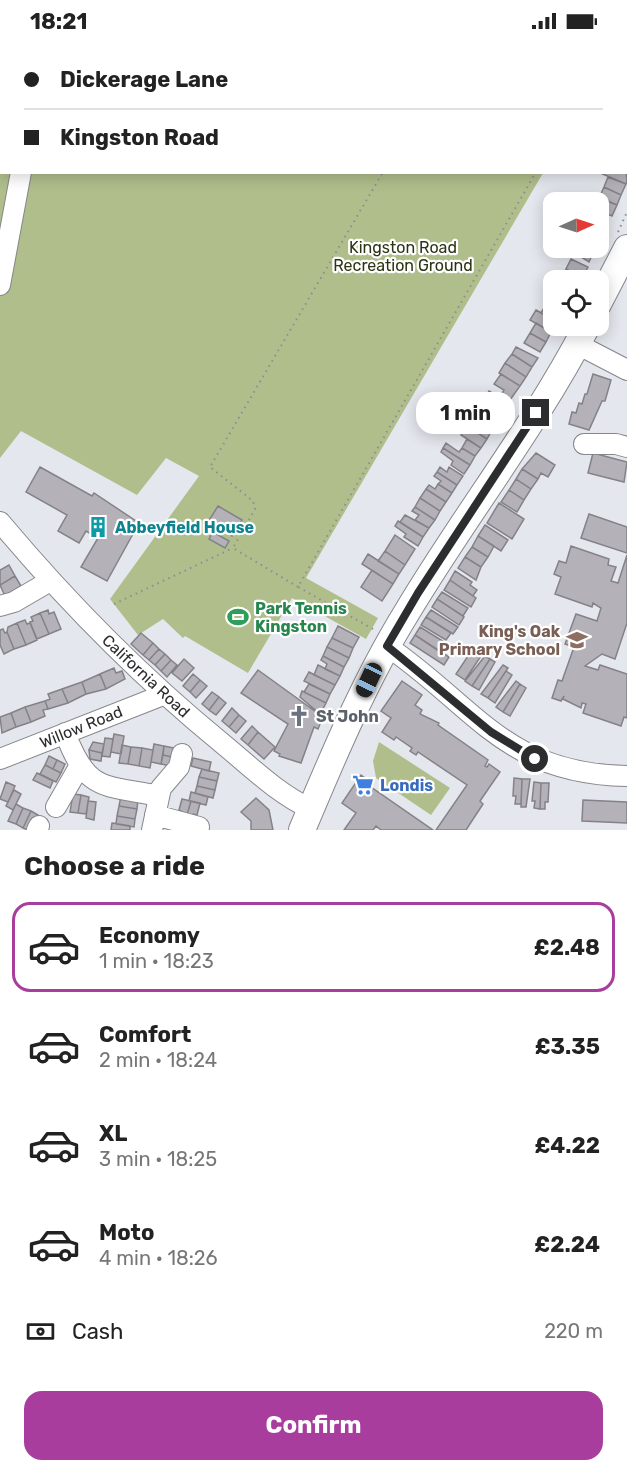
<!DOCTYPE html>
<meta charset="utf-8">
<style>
body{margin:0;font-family:Rubik,sans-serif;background:#f6f6f6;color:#222;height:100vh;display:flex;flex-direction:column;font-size:22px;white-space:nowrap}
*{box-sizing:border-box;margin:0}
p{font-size:20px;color:#767676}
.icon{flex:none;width:33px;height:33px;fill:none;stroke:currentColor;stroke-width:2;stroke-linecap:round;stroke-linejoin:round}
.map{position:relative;height:788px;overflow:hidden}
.panel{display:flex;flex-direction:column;background:#fff;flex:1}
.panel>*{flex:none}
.hud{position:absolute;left:0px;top:0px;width:627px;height:132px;box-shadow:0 3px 15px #0003;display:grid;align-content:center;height:132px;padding:0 24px;background:#fff}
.needle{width:39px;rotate:87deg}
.buttons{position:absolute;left:543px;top:150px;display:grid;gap:12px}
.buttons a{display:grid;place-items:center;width:66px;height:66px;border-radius:12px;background:#fff;box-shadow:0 3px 15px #0003;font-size:30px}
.end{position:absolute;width:27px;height:27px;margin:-14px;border:8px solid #2c2d2f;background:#fff;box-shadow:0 0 0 3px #fff}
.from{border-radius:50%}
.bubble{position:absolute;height:42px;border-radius:18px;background:#fff;box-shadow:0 3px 15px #0003;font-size:20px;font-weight:700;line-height:42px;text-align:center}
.car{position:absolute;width:18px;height:36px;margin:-18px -9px;border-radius:8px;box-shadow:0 0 4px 2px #0007;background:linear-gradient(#222 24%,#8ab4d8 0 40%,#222 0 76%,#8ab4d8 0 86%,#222 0)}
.hud b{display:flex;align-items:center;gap:21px;height:57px;font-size:22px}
.hud b+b{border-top:2px solid #e0e0e0}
.hud i{width:15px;height:15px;background:#222}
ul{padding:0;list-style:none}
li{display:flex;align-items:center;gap:18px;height:90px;margin:0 12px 9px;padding:0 12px;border:3px solid transparent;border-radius:18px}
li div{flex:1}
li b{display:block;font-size:22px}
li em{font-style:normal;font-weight:700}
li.current{border-color:#a83d9d}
li>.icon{width:54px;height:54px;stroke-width:1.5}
h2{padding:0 24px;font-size:27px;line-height:72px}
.pay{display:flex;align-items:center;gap:15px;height:66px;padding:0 24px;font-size:22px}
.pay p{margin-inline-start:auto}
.primary-button{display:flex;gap:12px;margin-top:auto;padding:12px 24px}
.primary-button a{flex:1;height:69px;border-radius:18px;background:#a83d9d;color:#fff;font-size:24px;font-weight:700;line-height:69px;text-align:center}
.status{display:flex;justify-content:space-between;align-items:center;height:42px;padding:0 30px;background:#fff;direction:ltr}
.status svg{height:16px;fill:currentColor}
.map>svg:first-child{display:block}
.green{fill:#afbe8b}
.building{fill:#b4b2b8;stroke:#848288;stroke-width:1.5}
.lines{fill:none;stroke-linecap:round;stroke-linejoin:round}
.minor-casing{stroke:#85878c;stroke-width:22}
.major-casing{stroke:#85878c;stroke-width:28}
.path{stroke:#8c8e92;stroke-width:2;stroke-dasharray:1.5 4.5;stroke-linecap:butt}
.minor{stroke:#fff;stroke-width:20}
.major{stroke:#fff;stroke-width:26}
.route{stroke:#2c2d2f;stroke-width:8}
.labels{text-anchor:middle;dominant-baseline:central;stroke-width:4.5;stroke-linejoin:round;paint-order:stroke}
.park-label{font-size:16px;fill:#2c3513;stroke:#fff}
.culture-label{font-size:16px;font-weight:bold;fill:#0d838f;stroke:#fff;text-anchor:start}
.leisure-label{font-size:16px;font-weight:bold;fill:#27864d;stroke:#fff;text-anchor:start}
.education-label{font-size:16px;font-weight:bold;fill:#785e54;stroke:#fff;text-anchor:end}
.street-label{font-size:16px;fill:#2c2d2f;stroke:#fff}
.worship-label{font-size:16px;font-weight:bold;fill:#5b616d;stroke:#fff;text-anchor:start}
.shop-label{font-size:16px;font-weight:bold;fill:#366cbe;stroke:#fff;text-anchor:start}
</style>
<div class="status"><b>18:21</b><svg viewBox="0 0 49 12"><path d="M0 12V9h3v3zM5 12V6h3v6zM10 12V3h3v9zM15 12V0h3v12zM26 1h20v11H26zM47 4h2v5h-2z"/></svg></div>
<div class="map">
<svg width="627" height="788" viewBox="0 0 627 788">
<rect width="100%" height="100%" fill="#e4e7ed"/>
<!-- green -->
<path class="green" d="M0 0H618L2 2V130L543 131 306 536 378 576 366 597 292 556 248 631 185 594 183 596 163 577 138 593 110 557 199 434 166 416 137 453 21 389 0 416Z
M379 700 450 746 431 773 376 736 373 719Z"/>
<!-- building -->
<path class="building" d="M598 130H626L627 139 626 142Z
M608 135 626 142 621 153 604 145Z
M604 145 621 153 617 163 599 156Z
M591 152 617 163 612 174 598 168V160H587Z
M598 173 608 178 603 188 598 186Z
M567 206H586L594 209 589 220Z
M571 217 588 225 582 236 566 227Z
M566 227 582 236 581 238H561Z
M547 261 554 265V278L541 271Z
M536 268 554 278 555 284 551 290 530 278Z
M536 281 551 290 546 300 530 291Z
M530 291 546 300 540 310 524 301Z
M516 305 538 316 532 325 512 312Z
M512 312 532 325 526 335 505 321Z
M505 321 526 335 520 344 499 331Z
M501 332 520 344 510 358 501 353 504 348 494 342Z
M593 332 611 338 605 359H602L589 388 569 382 572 370 576 371 579 361 582 362 585 352H587Z
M489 349 509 362 504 371 484 358Z
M484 358 504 371 498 379 478 366Z
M478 366 498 379 492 388 473 375Z
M473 375 492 388 487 397 473 388 476 384 470 380Z
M467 384 487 397 481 406 461 393Z
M467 397 481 406 475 414 462 406Z
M446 401 459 410 462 406 475 414 470 423 443 406Z
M443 406 470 423 464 432 451 423 453 419 441 410Z
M536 411 555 423 548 435 541 431 538 437 522 427Z
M593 411 627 420 624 440 588 431Z
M40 425 92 454 94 451 139 481 107 539 81 525 98 496 86 489 79 501 58 489 67 473 26 450Z
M440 425 447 430 449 425 463 434 457 443 437 430Z
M522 427 538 437 531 447 516 437Z
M437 430 457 443 452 451 438 442 441 439 434 434Z
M516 437 531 447 524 458 509 448Z
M438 442 452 451 446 460 426 447 429 443 435 447Z
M426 447 446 460 440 469 420 456Z
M509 448 524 458 517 470 501 460Z
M420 456 440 469 435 478 415 465Z
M499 461 524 477 512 497 487 481Z
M218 464 242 478 232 494 208 480Z
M415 465 435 478 429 486 415 478 419 473 412 469Z
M589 472 627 485V511L581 496Z
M405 473 429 486 423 495 400 480Z
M398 479 423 495 418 504 404 495 406 492 395 484Z
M485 483 508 498 501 509 478 494Z
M213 490 229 499 225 506 209 497Z
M395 493 415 507 405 523 385 509Z
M478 494 494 504 488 515 472 505Z
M571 504 609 517 608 523 616 525 611 539 618 541 627 513V581L615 617 602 612 585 624 598 628 600 623 627 632V676L624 675 621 684 583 671 586 662 582 661 581 666 563 657 564 654 561 659 552 656 558 638 562 639 574 605 565 602 576 572 597 579 601 566 593 561 592 565 555 552 561 535 554 532 559 519 566 521Z
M472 505 488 515 481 525 465 515Z
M385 509 405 523 399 532 378 519Z
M368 512 399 532 393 542 362 522Z
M465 515 481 525 476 538 458 526Z
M9 523 15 534 0 543V528Z
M372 528 393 542 382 559 361 545Z
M455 529 472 540 470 543 477 548 473 554 450 538Z
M15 534 21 544 5 554 0 543Z
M450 538 476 556 471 565 444 548Z
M442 550 468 566 463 574 437 557Z
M437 557 464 575 459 583 432 565Z
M48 568 49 572 54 570 61 587 49 592 40 571Z
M431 568 458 585 453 592 426 575Z
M40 571 49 592 37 597 30 580 33 579 31 575Z
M426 575 451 591 446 598 421 583Z
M25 578 27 582 30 581 37 598 26 603 17 581Z
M17 581 26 603 14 607 7 590 8 585Z
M338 584 359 595 353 606 332 596Z
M420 585 446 601 440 610 415 593Z
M3 587 5 591 7 590 14 607 4 612 0 603V588Z
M141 591 153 601 143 613 131 602Z
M415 593 449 615 444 623 410 601Z
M332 596 353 606 349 616 327 605Z
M153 601 159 607 149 618 143 613Z
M327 605 349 616 344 625 323 614Z
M159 607 165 612 155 623 149 618Z
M472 608 481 614 465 638 456 632Z
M165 612 171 618 161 629 155 623Z
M323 614 344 625 340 634 325 627 327 622 321 618Z
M485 614 490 617 472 644 465 639Z
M184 617 194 626 182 639 172 631Z
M490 617 495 620 479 648 472 644Z
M171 618 177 623 167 635 161 629Z
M318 623 340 634 335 643 314 633Z
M503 623 508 626 488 656 481 652Z
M114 626 116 631 122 629 125 637 106 647 100 632Z
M258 628 323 675 318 687 314 685 301 721 279 714 280 712 274 709 288 682 241 651Z
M506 629 512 633 495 661 488 656Z
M309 630 335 643 330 652 304 639Z
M100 632 106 647 86 652 82 640Z
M193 632 200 638 190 650 183 644Z
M200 638 207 644 196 656 190 650Z
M402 639 422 653 415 663 422 668 420 672 439 681 438 683 488 718 485 724 487 725 489 722 500 730 480 759 483 762 466 788H436L467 743 418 710 416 713 410 709 412 706 396 695 394 698 382 690 391 676 381 669Z
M516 639 520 642 503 670 496 665Z
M82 640 86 652 68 661 62 647Z
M309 642 330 652 326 661 304 650Z
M520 642 526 646 510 674 503 670Z
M62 647 68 661 48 667 45 659 50 657 48 652Z
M302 649 326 661 320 672 300 655Z
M212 650 219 655 209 668 202 662Z
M219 655 226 661 216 673 209 668Z
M45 659 48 667 43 668 45 674 31 680 25 665Z
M25 665 31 680 16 685 11 671Z
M232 666 239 673 229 685 222 679Z
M11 671 16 685 2 691 0 675Z
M239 673 246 679 236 691 229 685Z
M252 684 258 690 248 703 241 697Z
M258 690 275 705 264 717 248 703Z
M114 692 124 694 121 712 111 710Z
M105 696 113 697 110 715 102 714Z
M93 700 104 702 102 711 89 708Z
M154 702 164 704 161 722 151 720Z
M122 703 131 705 128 722 119 721Z
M164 704 174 706 172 715 163 713Z
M131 705 142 706 139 724 128 722Z
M142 706 153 708 150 726 139 724Z
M89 708 102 711 101 719 90 717Z
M163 713 172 715 171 724 161 722Z
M49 714 57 718 53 727 45 723Z
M193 716 211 720 209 729 191 724Z
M57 718 65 722 61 731 53 727Z
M45 723 61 731 56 740 40 732Z
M202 727 219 731 217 739 199 735Z
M37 731 53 739 50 746 33 738Z
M361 733 373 742 371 745 433 788H381L376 784 373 788H344L356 771 342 761Z
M199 735 217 739 215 748 197 744Z
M514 736 522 737 521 762H515L516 754H513Z
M522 737H530L526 765H521Z
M6 740 15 744 8 760 0 757Z
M534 740 541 741 540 767 534 766 535 759H532Z
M541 741H549L548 760H545V767H540Z
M197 744 215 748 213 756 195 751Z
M14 748 21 752 13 768 6 764Z
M191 750 208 755 206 763 189 759Z
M73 752 81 753 78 771 70 770Z
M81 753 89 755 86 772 78 771Z
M121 754 138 757 137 767 119 764Z
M256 756 269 768 273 788H251V779L241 770Z
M182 757 191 759 187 773 179 768Z
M583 758 627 760V781L582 779Z
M88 759 96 760 94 778 86 776Z
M191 759 200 761 197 773 193 772 192 774 187 773Z
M16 762 23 766 16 782 8 779Z
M119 764 137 767 135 777 117 774Z
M23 766 31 769 23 786 16 782Z
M31 769 38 773 31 788H28L23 786Z
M117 774 135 777 134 785 116 782Z
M112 781 130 784V788H111Z"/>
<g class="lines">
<defs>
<path id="minor" d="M47 2V0
M0 243 21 130
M577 302 627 328
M584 402H616L627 405
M0 480C68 561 141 635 223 702 251 725 278 752 311 767
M0 564 14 560 50 539
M387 604C476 665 505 732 627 734
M65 691C88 751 102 742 159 754
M0 717 163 653
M56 765 79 725
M155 773 199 785
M37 788 39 784
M152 788 161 746 179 725 182 712"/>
<path id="major" d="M598 262 627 206
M302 788C333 714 365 638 407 570 465 473 535 384 587 284"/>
</defs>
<!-- minor casing -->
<use href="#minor" class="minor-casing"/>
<!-- major casing -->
<use href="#major" class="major-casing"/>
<!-- path -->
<path class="path" d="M457 2V0
M610 2 611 0
M618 190 627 170
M298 545 233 506 255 467 253 459 210 425 383 130
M114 562 233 506
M373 587 298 545 536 130"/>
<!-- minor -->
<use href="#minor" class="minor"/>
<!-- major -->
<use href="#major" class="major"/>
</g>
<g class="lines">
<!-- route -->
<path class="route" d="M535 717 491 690 387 604 418 551 536 371"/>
</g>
<!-- icons -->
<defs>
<symbol id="building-bare" viewBox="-9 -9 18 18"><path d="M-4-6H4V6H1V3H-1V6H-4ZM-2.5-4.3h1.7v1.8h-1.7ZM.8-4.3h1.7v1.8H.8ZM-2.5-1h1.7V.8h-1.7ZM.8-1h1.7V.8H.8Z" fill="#0f9aa8" stroke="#fff" stroke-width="2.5" paint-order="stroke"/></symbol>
<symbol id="stadium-bare" viewBox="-9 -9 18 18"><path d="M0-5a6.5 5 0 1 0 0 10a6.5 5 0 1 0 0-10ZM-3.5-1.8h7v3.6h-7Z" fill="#2e9e5b" stroke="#fff" stroke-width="2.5" paint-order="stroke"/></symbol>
<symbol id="school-bare" viewBox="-9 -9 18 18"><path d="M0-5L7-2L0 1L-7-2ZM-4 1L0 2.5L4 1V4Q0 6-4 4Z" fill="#8d6e63" stroke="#fff" stroke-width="2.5" paint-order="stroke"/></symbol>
<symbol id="church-bare" viewBox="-9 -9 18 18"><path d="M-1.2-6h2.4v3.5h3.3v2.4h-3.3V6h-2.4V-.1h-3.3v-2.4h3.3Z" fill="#6b7280" stroke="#fff" stroke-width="2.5" paint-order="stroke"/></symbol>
<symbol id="supermarket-bare" viewBox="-9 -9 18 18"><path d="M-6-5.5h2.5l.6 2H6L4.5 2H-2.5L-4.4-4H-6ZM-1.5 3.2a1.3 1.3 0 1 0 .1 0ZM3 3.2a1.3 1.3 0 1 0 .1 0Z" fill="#3f7fe0" stroke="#fff" stroke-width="2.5" paint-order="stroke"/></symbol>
</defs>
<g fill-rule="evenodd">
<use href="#building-bare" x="83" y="470" width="30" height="30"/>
<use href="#stadium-bare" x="223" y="560" width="30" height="30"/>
<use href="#school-bare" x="562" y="583" width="30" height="30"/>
<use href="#church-bare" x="284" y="659" width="30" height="30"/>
<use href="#supermarket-bare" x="348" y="728" width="30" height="30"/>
</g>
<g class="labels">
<!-- park labels -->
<g class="park-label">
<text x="403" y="205">Kingston Road<tspan x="403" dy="18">Recreation Ground</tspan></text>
</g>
<!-- culture labels -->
<g class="culture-label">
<text x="115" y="485">Abbeyfield House</text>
</g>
<!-- leisure labels -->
<g class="leisure-label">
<text x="255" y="566">Park Tennis<tspan x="255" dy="18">Kingston</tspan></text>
</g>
<!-- education labels -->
<g class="education-label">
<text x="560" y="589">King's Oak<tspan x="560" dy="18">Primary School</tspan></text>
</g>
<!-- street labels -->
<g class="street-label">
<text transform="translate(146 634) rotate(43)">California Road</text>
<text transform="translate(81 685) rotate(-22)">Willow Road</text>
</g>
<!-- worship labels -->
<g class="worship-label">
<text x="316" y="674">St John</text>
</g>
<!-- shop labels -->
<g class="shop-label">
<text x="380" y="743">Londis</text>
</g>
</g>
</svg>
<div class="buttons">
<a><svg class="needle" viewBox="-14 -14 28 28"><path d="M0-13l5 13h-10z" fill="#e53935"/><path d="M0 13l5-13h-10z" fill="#767676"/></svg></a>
<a><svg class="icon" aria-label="locate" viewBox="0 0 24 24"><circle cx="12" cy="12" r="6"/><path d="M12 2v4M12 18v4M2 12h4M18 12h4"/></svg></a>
</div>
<i class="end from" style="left:535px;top:717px"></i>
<i class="end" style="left:536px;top:371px"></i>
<div class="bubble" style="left:416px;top:350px;width:99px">1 min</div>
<i class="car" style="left:369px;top:638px;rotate:205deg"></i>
<div class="hud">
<b><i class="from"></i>Dickerage Lane</b>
<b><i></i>Kingston Road</b>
</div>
</div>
<section class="panel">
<h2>Choose a ride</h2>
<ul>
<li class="current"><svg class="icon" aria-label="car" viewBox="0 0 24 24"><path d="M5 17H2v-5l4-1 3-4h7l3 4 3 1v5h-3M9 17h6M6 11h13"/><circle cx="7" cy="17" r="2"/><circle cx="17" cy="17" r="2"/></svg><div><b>Economy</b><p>1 min · 18:23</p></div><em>£2.48</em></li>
<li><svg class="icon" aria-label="car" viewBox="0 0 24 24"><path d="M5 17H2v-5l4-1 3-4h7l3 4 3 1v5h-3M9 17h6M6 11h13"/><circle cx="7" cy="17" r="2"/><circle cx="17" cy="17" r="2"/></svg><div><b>Comfort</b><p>2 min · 18:24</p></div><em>£3.35</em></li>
<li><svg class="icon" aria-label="car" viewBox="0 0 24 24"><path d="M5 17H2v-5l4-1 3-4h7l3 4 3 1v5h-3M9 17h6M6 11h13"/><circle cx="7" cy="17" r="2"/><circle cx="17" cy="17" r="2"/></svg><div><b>XL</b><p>3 min · 18:25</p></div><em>£4.22</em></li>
<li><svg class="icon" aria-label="car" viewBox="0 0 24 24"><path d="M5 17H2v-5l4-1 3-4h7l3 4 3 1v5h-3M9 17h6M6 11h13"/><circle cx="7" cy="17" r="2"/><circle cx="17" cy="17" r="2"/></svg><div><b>Moto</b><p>4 min · 18:26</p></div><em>£2.24</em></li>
</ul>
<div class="pay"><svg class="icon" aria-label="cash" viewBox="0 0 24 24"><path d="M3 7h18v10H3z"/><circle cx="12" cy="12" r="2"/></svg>Cash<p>220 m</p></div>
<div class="primary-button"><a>Confirm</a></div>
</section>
